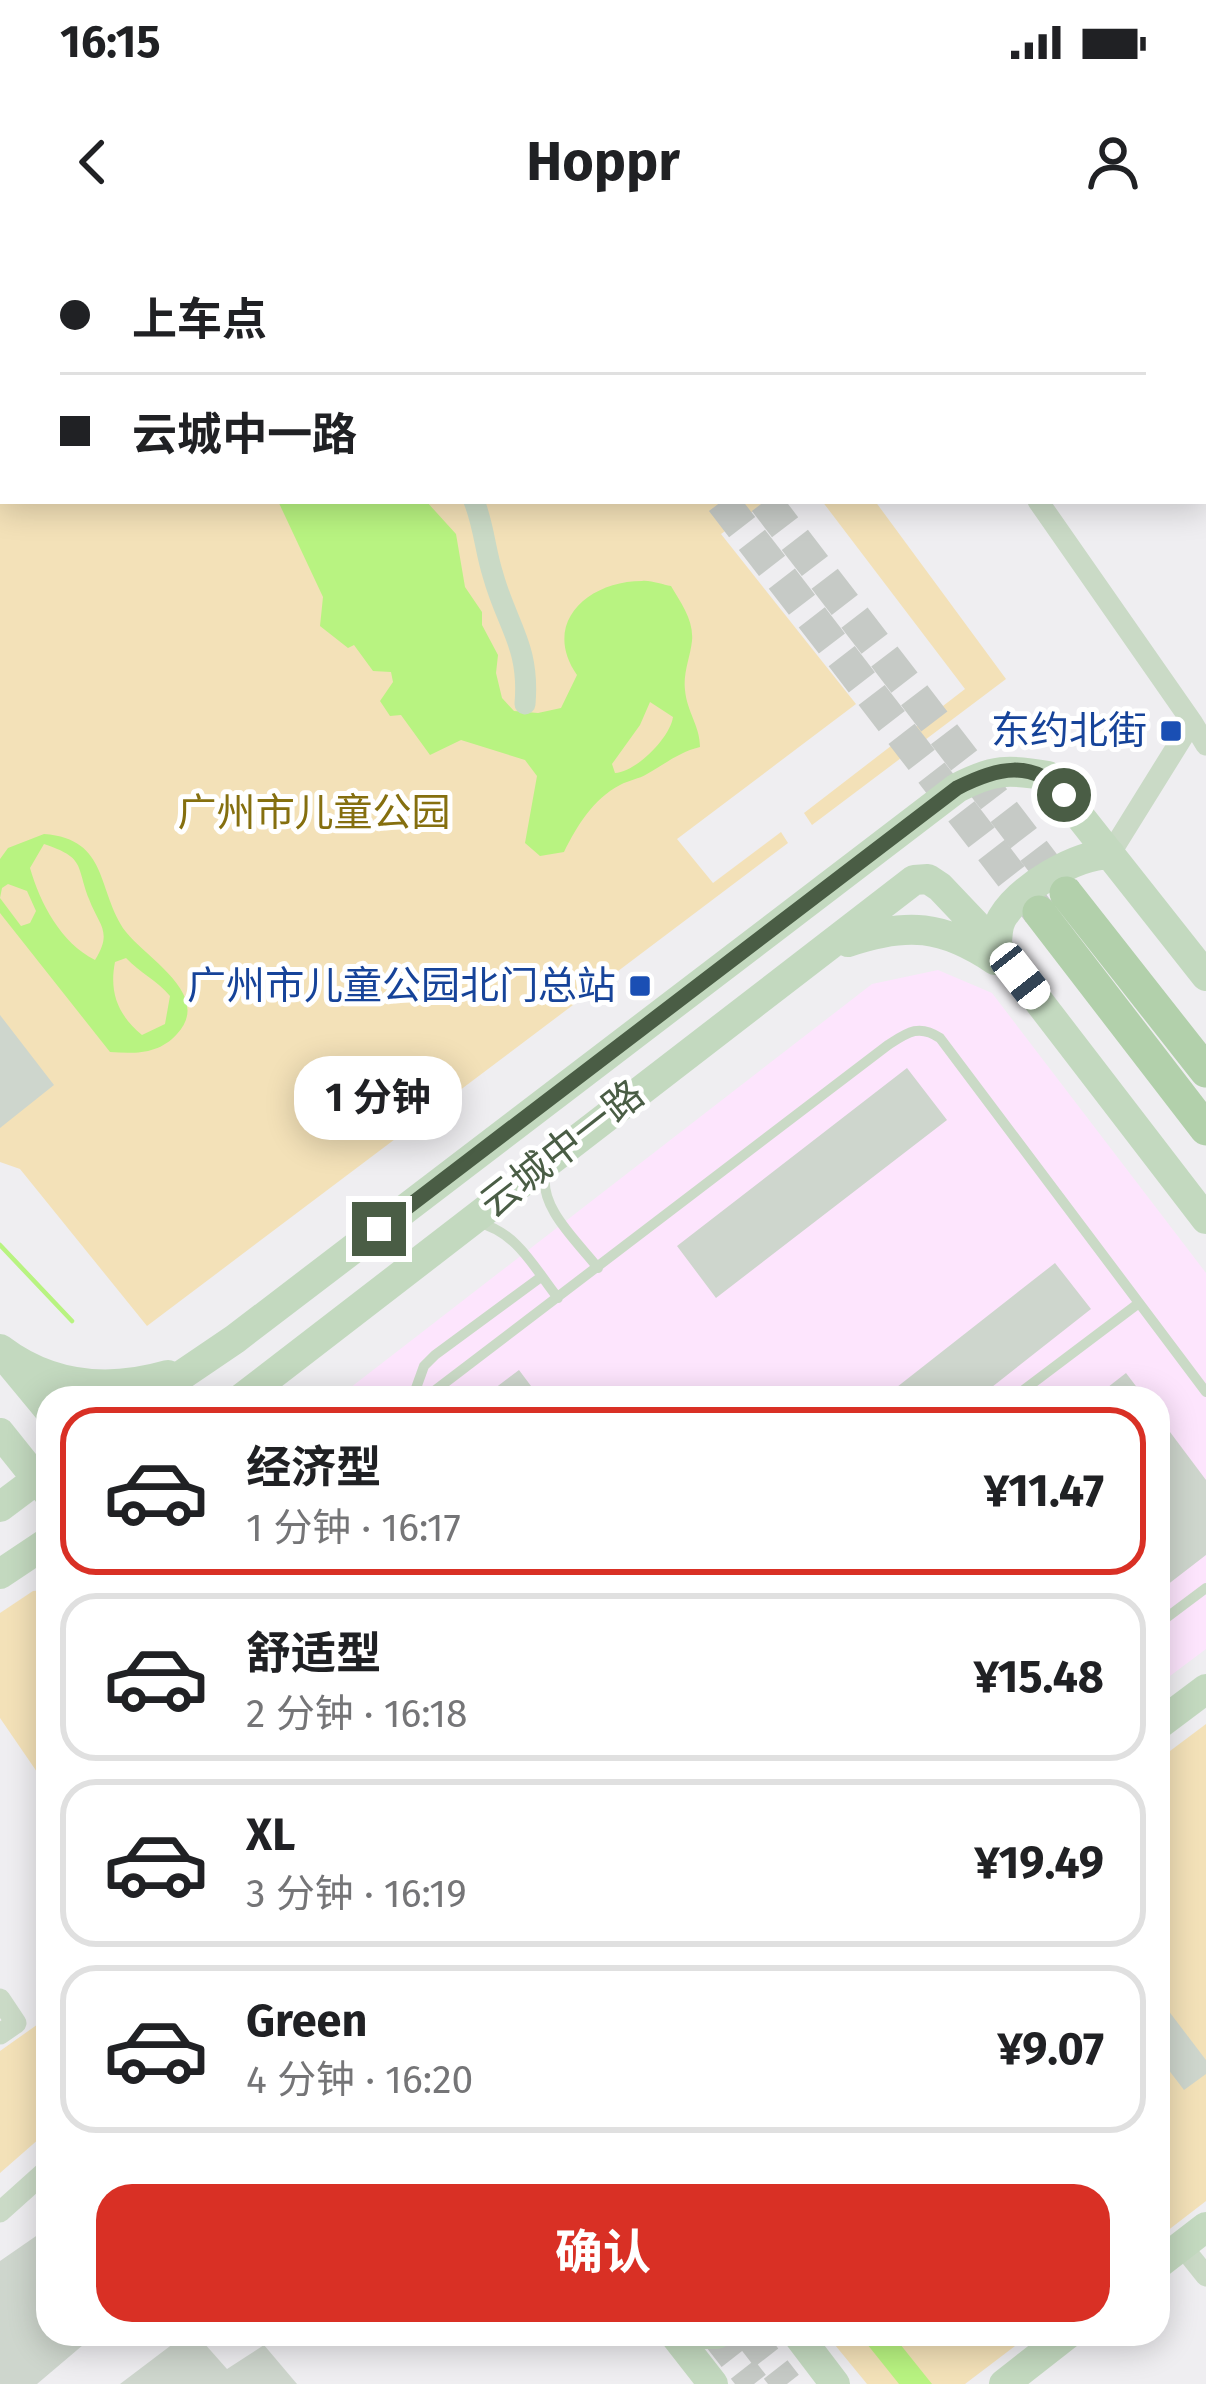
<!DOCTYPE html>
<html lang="zh">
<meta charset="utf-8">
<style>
body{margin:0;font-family:"Fira Sans","Noto Sans SC",sans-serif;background:#f2f2f2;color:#202124;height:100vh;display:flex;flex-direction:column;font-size:45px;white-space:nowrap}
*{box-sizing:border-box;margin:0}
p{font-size:39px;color:#757577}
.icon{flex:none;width:66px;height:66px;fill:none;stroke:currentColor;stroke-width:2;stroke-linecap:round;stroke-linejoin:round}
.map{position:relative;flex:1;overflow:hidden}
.panel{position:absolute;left:36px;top:1146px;width:1134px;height:960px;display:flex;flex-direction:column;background:#fff;border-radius:36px;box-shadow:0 6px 30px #0003}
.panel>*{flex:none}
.banner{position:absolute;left:0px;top:0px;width:1206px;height:264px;box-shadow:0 6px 30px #0003;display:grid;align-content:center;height:264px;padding:0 60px;background:#fff}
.end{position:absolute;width:54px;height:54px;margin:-27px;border:15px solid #4a5d45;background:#fff;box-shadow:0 0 0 6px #fff}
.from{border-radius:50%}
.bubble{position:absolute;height:84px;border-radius:36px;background:#fff;box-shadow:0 6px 30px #0003;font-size:39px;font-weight:700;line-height:84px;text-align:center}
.car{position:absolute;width:36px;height:72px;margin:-36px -18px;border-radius:15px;box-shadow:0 0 9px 3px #0007;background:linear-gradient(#fff 24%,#345 0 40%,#fff 0 76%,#345 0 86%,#fff 0)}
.banner b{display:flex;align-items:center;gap:42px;height:114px;font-size:45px}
.banner b+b{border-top:3px solid #e0e0e0}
.banner i{width:30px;height:30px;background:#202124}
ul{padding:21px 0 0;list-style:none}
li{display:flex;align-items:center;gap:36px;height:168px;margin:0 24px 18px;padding:0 36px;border:6px solid #e0e0e0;border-radius:36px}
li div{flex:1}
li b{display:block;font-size:45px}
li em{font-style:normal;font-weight:700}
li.selected{border-color:#d93025}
li>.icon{width:108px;height:108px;stroke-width:1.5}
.cta{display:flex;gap:24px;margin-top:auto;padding:24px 60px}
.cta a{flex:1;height:138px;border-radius:36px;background:#d93025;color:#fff;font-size:48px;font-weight:700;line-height:138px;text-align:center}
.status{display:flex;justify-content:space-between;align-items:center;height:84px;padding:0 60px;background:#fff;direction:ltr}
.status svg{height:33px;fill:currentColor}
header{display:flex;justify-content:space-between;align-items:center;height:156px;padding:0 60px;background:#fff;font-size:54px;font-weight:700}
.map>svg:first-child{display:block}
.commercial{fill:#fde5fd}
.green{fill:#f3e1b8}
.water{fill:#b8f381;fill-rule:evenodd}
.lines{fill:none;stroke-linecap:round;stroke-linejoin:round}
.stream{stroke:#b8f381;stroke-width:4.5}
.building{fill:#ced6cd}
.secondary-tunnel{stroke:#c6cac6;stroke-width:30;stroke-dasharray:30 15;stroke-linecap:butt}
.primary-tunnel{stroke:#c6cac6;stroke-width:33;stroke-dasharray:33 16;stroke-linecap:butt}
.lane{stroke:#cadac6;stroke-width:10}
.street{stroke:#cadac6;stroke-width:21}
.secondary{stroke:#c3d9bf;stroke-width:30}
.primary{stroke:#b2d0ab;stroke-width:33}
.route{stroke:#4a5d45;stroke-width:15}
.transit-dot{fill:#1a4fb4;stroke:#fff;stroke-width:4.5}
.labels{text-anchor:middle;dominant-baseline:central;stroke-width:10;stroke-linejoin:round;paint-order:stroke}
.transit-label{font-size:39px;fill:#164399;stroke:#fff;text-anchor:end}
.park-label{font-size:39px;fill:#856f0f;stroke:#fff}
.street-label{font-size:39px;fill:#4a5d45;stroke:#fff}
</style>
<div class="status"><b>16:15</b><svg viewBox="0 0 49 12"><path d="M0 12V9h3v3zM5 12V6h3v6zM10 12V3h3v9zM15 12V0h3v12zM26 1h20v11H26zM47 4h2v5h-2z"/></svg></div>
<header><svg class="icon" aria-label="back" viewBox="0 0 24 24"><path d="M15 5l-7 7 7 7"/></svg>Hoppr<svg class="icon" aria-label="person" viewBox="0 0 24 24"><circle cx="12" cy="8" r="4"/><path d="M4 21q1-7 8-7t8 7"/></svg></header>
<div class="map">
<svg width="1206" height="2144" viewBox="0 0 1206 2144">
<rect width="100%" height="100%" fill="#efeef1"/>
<!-- commercial -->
<path class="commercial" d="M938 730 992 753 1206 1033V1409L1158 1445V1158H337L872 744Z"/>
<!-- green -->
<path class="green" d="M0 0H682L684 3H3V261H767L721 294 856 464 677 599 713 643 781 592 788 603 147 1086 20 929 0 922Z
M822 261H875L1006 439 812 585 804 573 965 449Z
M48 1350V1548L0 1478V1373L33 1351Z
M1206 1484V1961L1158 1998V1520Z
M48 1777V1891L0 1933V1811Z
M826 2094H1031L965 2144H867Z"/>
<!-- water -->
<path class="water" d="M278 261H426L456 294 465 347 482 372V385L498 415 496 433 502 458 514 471 538 473 561 468 577 435C541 383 588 341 642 341 651 340 663 345 671 346 681 363 694 380 692 401 690 418 683 433 685 450 687 472 700 486 700 507 679 512 665 524 647 534 639 539 629 540 620 545 593 559 577 586 564 612L540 616 525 603 537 536 525 520 461 500 430 515 401 475 390 476 380 461 393 442 391 432 373 431 354 405 348 408 320 386 323 357ZM650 462 673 477C670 498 636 532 615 533L612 524 640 485Z
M44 594C110 599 96 651 126 692 147 719 213 755 177 794 159 814 136 814 110 812L0 673V619L8 608ZM44 604C85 618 76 624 89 659 99 686 113 691 95 720 61 703 40 663 30 628ZM8 644 27 651 36 671 30 683 21 686 0 658 2 648ZM126 718C140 733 157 740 170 756L165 784 142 795C118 775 109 753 115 722Z
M859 2094H892L932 2144H899Z"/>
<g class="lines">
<!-- stream -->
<path class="stream" d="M0 1005 72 1081"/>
</g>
<!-- building -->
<path class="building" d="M0 775 54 845 0 888Z
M907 828 947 880 716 1058 677 1006Z
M1055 1023 1091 1069 978 1158H883Z
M519 1130 540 1158H482Z
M1126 1133 1145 1158H1094Z
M1158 1176 1206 1240V1315L1158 1352Z
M1158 1757 1206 1820V1834L1184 1850 1158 1816Z
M39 1994 48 2006V2094H96L37 2144H0V2021Z
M186 2094H196L227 2129 264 2105 297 2144H120Z"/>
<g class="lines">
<!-- secondary-tunnel -->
<path class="secondary-tunnel" d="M715 2094 754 2144
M748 2094 787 2144"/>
<!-- primary-tunnel -->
<path class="primary-tunnel" d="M521 0 523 3
M564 0 566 3
M722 261 1039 672
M765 261 1066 653"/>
<!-- lane -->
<path class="lane" d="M546 932C537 966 578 1002 598 1028
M479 983C517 992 535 1029 558 1058
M415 1151 424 1126 435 1115 541 1037
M425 1158 888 805C908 792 919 784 940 798L1206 1152
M1013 1158 1139 1063
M1158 1384 1206 1348"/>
<!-- street -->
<path class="street" d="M840 0 843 3
M1172 0 1175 3
M326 3 327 0
M1203 31 1206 34
M1203 71 1206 68
M474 261C484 286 485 310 493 335 507 386 530 406 525 464
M1038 261 1192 482
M1110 614 1192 482 1206 505
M0 1759 16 1783 0 1794
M0 1972 48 1929
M1182 2006 1206 2036"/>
<!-- secondary -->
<path class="secondary" d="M848 702C907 682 943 685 995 720
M997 707C997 697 997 687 1002 678 1021 647 1075 615 1110 614
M0 1109C50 1147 109 1152 168 1135
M10 1123 48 1169
M148 1158 235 1099 957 548C993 529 1009 529 1048 536L1206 736
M242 1158 914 640 928 639 940 647 997 707 1206 979
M0 1193 48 1253
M0 1267 48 1231
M0 1334 48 1302
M1158 1485 1206 1449
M1158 2024 1206 1987
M674 2094 713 2144
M702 2094H717
M797 2094 835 2144
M1004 2144 1068 2094"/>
<!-- primary -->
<path class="primary" d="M1066 653 1206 831
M1039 672 1206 889"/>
</g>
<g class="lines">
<!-- route -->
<path class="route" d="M379 989 957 548C996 528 1033 518 1064 555"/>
</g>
<!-- markers -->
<g class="transit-dot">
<rect x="1159" y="479" width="24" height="24" rx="6"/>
<rect x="628" y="734" width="24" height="24" rx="6"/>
</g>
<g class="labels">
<!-- transit labels -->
<g class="transit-label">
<text x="1147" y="491">东约北街</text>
<text x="616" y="746">广州市儿童公园北门总站</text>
</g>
<!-- park labels -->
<g class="park-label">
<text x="314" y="573">广州市儿童公园</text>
</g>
<!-- street labels -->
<g class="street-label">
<text transform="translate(562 909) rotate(-38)">云城中一路</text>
</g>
</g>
</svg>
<i class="end from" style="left:1064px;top:555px"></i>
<i class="end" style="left:379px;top:989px"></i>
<div class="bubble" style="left:294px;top:816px;width:168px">1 分钟</div>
<i class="car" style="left:1020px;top:736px;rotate:142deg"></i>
<div class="banner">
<b><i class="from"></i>上车点</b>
<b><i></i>云城中一路</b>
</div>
<section class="panel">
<ul>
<li class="selected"><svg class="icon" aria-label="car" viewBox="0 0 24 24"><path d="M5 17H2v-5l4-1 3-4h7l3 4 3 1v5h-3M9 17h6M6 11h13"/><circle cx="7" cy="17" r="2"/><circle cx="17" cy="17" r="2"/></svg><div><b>经济型</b><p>1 分钟 · 16:17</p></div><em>¥11.47</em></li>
<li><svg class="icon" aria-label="car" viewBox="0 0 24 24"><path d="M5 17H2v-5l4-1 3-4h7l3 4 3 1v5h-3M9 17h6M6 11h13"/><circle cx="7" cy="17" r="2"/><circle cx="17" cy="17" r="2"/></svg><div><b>舒适型</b><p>2 分钟 · 16:18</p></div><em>¥15.48</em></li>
<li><svg class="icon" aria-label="car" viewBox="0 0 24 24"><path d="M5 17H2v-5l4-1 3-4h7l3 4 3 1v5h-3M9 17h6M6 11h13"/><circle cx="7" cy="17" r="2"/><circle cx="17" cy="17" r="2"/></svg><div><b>XL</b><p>3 分钟 · 16:19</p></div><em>¥19.49</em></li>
<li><svg class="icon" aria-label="car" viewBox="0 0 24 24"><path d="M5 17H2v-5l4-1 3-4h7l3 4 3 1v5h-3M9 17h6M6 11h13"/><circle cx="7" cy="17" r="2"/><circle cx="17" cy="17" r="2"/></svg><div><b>Green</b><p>4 分钟 · 16:20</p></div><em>¥9.07</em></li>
</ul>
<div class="cta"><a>确认</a></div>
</section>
</div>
